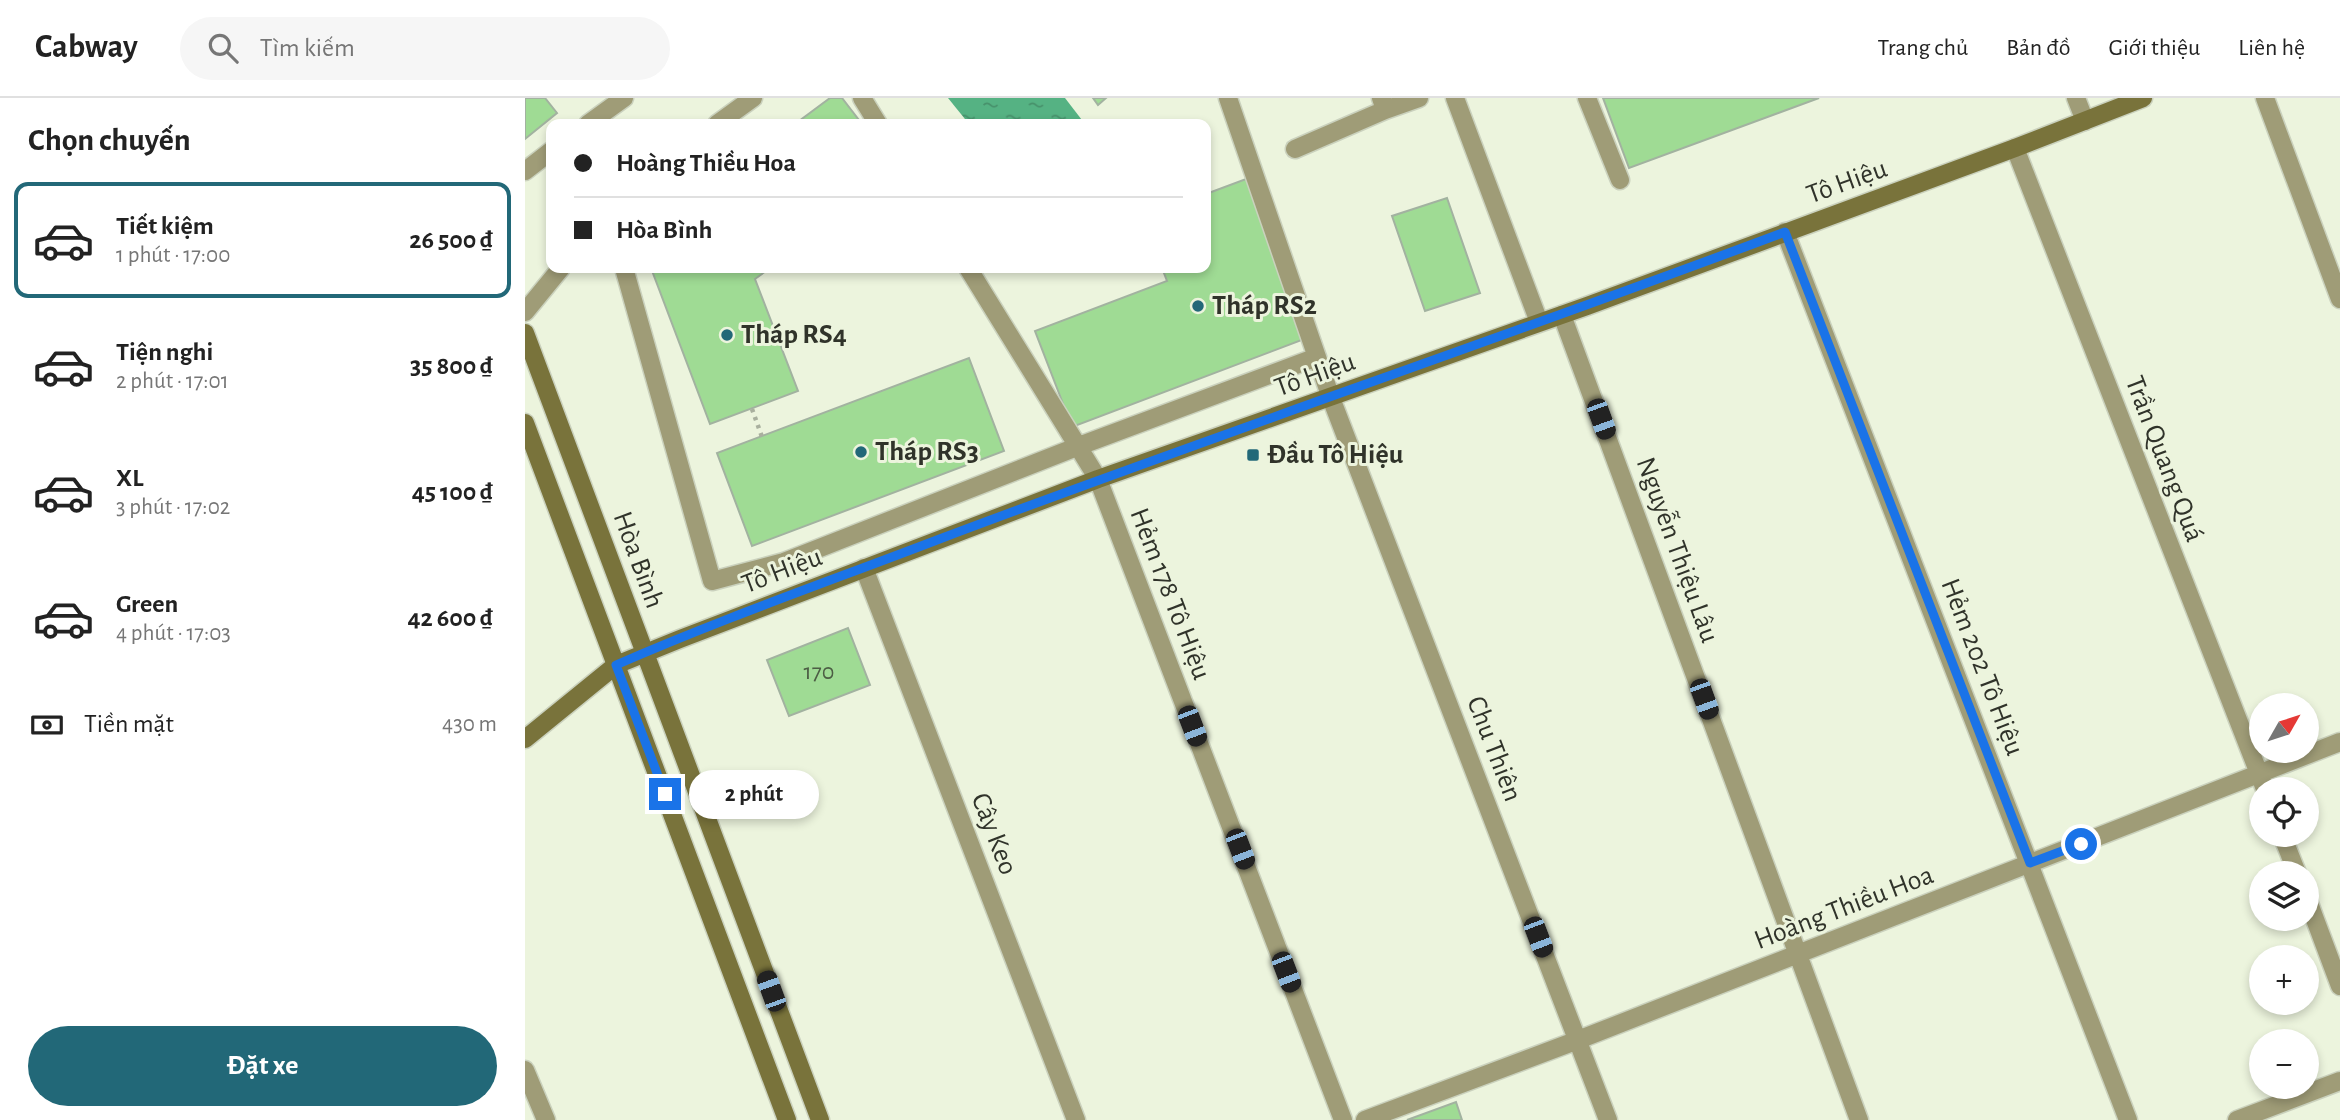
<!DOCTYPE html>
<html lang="vi">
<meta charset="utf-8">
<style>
body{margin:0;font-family:"Alegreya Sans",sans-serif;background:#f6f6f6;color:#222;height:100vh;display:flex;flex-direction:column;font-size:26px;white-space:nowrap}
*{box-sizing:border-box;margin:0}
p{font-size:23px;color:#767676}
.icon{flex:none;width:38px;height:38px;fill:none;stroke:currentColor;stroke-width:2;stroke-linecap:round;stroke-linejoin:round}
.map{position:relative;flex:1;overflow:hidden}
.side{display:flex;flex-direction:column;background:#fff;width:525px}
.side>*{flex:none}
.hud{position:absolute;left:21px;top:21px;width:665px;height:154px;border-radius:14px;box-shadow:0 4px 10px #0003;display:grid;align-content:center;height:154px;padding:0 28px;background:#fff}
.needle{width:46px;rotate:51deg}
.fabs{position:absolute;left:1724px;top:595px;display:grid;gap:14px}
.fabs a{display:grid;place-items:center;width:70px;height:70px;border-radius:50%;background:#fff;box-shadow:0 4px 10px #0003;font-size:35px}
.end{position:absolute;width:32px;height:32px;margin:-16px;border:9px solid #1a73e8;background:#fff;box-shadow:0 0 0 4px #fff}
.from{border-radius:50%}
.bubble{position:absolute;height:49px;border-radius:24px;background:#fff;box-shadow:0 4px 10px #0003;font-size:23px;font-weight:700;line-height:49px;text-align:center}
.car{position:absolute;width:21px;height:42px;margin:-21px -10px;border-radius:9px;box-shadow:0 0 5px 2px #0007;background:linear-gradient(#222 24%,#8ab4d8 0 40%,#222 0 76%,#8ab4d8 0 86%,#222 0)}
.hud b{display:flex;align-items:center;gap:24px;height:66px;font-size:26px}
.hud b+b{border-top:2px solid #e0e0e0}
.hud i{width:18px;height:18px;background:#222}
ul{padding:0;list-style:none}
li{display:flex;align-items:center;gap:21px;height:116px;margin:0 14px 10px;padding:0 14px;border:4px solid transparent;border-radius:14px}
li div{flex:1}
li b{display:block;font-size:26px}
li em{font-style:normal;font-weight:700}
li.active{border-color:#226878}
li>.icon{width:63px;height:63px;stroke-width:1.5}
h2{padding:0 28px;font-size:32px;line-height:84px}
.pay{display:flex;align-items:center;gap:18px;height:77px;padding:0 28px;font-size:26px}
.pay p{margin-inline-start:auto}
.button{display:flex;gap:14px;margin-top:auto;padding:14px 28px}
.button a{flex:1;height:80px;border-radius:42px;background:#226878;color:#fff;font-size:28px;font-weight:700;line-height:80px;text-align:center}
header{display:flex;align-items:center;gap:42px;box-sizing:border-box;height:98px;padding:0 35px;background:#fff;border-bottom:2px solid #e0e0e0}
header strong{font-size:33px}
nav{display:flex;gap:38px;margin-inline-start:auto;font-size:24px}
.search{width:490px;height:63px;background:#f6f6f6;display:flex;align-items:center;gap:18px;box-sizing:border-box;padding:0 24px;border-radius:38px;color:#767676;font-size:26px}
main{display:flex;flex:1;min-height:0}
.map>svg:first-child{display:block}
.water{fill:url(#water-ripples)}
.building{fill:#9fdb94;stroke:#a2b2a0;stroke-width:2}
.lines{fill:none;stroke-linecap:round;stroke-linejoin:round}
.lane-casing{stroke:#cad1bd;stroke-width:21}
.street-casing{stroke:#cad1bd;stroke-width:21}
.secondary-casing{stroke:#cad1bd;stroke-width:21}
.path{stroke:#a9b09e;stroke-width:4.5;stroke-dasharray:3.5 5;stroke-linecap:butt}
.lane{stroke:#9f9c77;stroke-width:18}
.street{stroke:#9f9c77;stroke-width:18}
.secondary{stroke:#79733b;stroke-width:18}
.route{stroke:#1a73e8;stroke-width:9}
.poi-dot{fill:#226878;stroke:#ecf4dd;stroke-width:2.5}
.labels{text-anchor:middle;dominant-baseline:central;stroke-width:6;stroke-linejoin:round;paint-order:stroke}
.number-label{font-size:24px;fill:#4c5d44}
.street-label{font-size:28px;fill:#30332a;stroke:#ecf4dd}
.poi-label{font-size:28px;font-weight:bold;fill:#30332a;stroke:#ecf4dd;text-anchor:start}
</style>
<header>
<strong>Cabway</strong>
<div class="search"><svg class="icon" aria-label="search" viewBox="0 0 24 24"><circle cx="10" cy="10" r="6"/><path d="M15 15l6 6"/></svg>Tìm kiếm</div>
<nav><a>Trang chủ</a><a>Bản đồ</a><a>Giới thiệu</a><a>Liên hệ</a></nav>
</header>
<main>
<section class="side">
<h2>Chọn chuyến</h2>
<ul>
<li class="active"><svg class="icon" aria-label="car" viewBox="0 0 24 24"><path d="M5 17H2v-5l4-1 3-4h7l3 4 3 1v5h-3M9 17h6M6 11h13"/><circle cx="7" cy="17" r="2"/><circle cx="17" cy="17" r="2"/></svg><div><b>Tiết kiệm</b><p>1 phút · 17:00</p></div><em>26 500 ₫</em></li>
<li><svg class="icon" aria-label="car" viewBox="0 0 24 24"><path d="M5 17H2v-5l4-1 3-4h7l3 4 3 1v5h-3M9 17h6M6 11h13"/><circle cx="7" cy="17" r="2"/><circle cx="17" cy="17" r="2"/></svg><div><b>Tiện nghi</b><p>2 phút · 17:01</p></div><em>35 800 ₫</em></li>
<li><svg class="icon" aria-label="car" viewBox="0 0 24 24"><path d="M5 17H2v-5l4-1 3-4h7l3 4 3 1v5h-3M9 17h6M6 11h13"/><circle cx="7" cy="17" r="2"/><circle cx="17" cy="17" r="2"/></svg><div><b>XL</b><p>3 phút · 17:02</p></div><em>45 100 ₫</em></li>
<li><svg class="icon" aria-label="car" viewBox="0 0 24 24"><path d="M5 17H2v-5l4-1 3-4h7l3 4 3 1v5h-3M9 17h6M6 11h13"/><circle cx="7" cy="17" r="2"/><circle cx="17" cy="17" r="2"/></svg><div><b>Green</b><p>4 phút · 17:03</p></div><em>42 600 ₫</em></li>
</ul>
<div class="pay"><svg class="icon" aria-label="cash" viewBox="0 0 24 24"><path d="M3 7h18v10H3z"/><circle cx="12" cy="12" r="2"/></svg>Tiền mặt<p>430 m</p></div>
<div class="button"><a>Đặt xe</a></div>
</section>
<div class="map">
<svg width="1815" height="1022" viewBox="0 0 1815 1022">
<defs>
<pattern id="water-ripples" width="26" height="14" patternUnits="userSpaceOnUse" patternTransform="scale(1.75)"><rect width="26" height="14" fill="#55b283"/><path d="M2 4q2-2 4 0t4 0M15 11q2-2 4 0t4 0" fill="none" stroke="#47916b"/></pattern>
</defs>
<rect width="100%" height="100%" fill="#ecf4dd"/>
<!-- water -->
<path class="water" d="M423 0H540L560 26H444Z"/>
<!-- building -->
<path class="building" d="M0 0H20L32 15 0 41Z
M305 0H317L337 26H270Z
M568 0H581L573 7Z
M1078 0H1294L1104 70Z
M721 81 782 240 547 329 510 233 642 183 637 170H681V96Z
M922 100 955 195 900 213 867 118Z
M126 170H245L230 181 273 293 185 326Z
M444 260 479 353 227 448 192 355Z
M323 530 345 587 264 618 242 562Z
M931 1004 937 1022H882Z"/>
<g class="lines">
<defs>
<path id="lane" d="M337 0 353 26
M703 0 806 300
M1062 0 1095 82
M1551 0 1560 23
M63 26 99 0
M192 26 228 0
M0 73 26 53
M99 170 187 483 259 464 554 348 792 259
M443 170 573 381
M0 214 36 170"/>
<path id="street" d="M856 0 860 12 894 0
M930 0 1014 224
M1740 0 1815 201
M1490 50 1740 691
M770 51 860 12
M1260 134 1603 1022
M1037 217 1334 1022
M806 300 1083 1022
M573 381 818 1022
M339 470 551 1022
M1757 737 1772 775
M1782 800 1815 888
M0 972 21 1022
M840 1022 1053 942 1815 644
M1712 1022 1815 983"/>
<path id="secondary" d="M0 235 295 1022
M0 325 262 1022
M0 641 91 567 155 541 573 381 1062 208 1490 50 1618 0"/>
</defs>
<!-- lane casing -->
<use href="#lane" class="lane-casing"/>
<!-- street casing -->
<use href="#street" class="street-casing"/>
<!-- secondary casing -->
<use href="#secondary" class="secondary-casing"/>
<!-- path -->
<path class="path" d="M227 311 237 339"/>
<!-- lane -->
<use href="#lane" class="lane"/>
<!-- street -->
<use href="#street" class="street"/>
<!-- secondary -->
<use href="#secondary" class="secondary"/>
</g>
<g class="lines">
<!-- route -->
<path class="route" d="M140 696 91 567C196 521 305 483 412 442 693 336 978 240 1260 134L1505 765 1556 746"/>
</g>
<!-- markers -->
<g class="poi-dot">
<circle cx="673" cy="208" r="7"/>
<circle cx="202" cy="237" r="7"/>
<circle cx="336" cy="354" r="7"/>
<rect x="721" y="350" width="14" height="14" rx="3.5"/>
</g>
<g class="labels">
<!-- number labels -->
<g class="number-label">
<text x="294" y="574">170</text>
</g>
<!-- street labels -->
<g class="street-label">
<text transform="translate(1322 84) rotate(-20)">Tô Hiệu</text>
<text transform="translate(790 277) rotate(-20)">Tô Hiệu</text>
<text transform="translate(1639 361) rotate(69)">Trần Quang Quá</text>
<text transform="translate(1152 452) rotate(70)">Nguyễn Thiệu Lâu</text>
<text transform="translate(113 462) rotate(70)">Hòa Bình</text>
<text transform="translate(257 473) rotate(-21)">Tô Hiệu</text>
<text transform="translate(645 496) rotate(69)">Hẻm 178 Tô Hiệu</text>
<text transform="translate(1457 569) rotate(69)">Hẻm 202 Tô Hiệu</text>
<text transform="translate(969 651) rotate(69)">Chu Thiên</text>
<text transform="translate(469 736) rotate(69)">Cây Keo</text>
<text transform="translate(1319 810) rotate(-21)">Hoàng Thiều Hoa</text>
</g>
<!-- poi labels -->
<g class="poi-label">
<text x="687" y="208">Tháp RS2</text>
<text x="216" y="237">Tháp RS4</text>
<text x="350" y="354">Tháp RS3</text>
<text x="742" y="357">Đầu Tô Hiệu</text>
</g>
</g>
</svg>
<div class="fabs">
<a><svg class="needle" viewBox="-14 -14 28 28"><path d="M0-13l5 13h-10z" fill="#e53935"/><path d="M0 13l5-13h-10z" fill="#767676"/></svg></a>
<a><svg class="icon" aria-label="locate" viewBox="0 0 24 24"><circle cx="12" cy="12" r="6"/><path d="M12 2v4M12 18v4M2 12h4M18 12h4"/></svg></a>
<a><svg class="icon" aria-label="layers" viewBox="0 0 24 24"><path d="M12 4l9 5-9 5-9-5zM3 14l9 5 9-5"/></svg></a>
<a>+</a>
<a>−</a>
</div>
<i class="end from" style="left:1556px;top:746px"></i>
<i class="end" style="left:140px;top:696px"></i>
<div class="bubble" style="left:164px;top:672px;width:130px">2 phút</div>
<i class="car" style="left:1076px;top:321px;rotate:160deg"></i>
<i class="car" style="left:1179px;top:601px;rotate:160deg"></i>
<i class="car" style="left:667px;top:628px;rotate:159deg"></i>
<i class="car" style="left:715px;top:751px;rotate:159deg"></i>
<i class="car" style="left:1013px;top:839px;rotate:159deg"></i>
<i class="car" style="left:761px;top:874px;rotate:159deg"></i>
<i class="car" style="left:246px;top:893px;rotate:340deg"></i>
<div class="hud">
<b><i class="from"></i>Hoàng Thiều Hoa</b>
<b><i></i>Hòa Bình</b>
</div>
</div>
</main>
